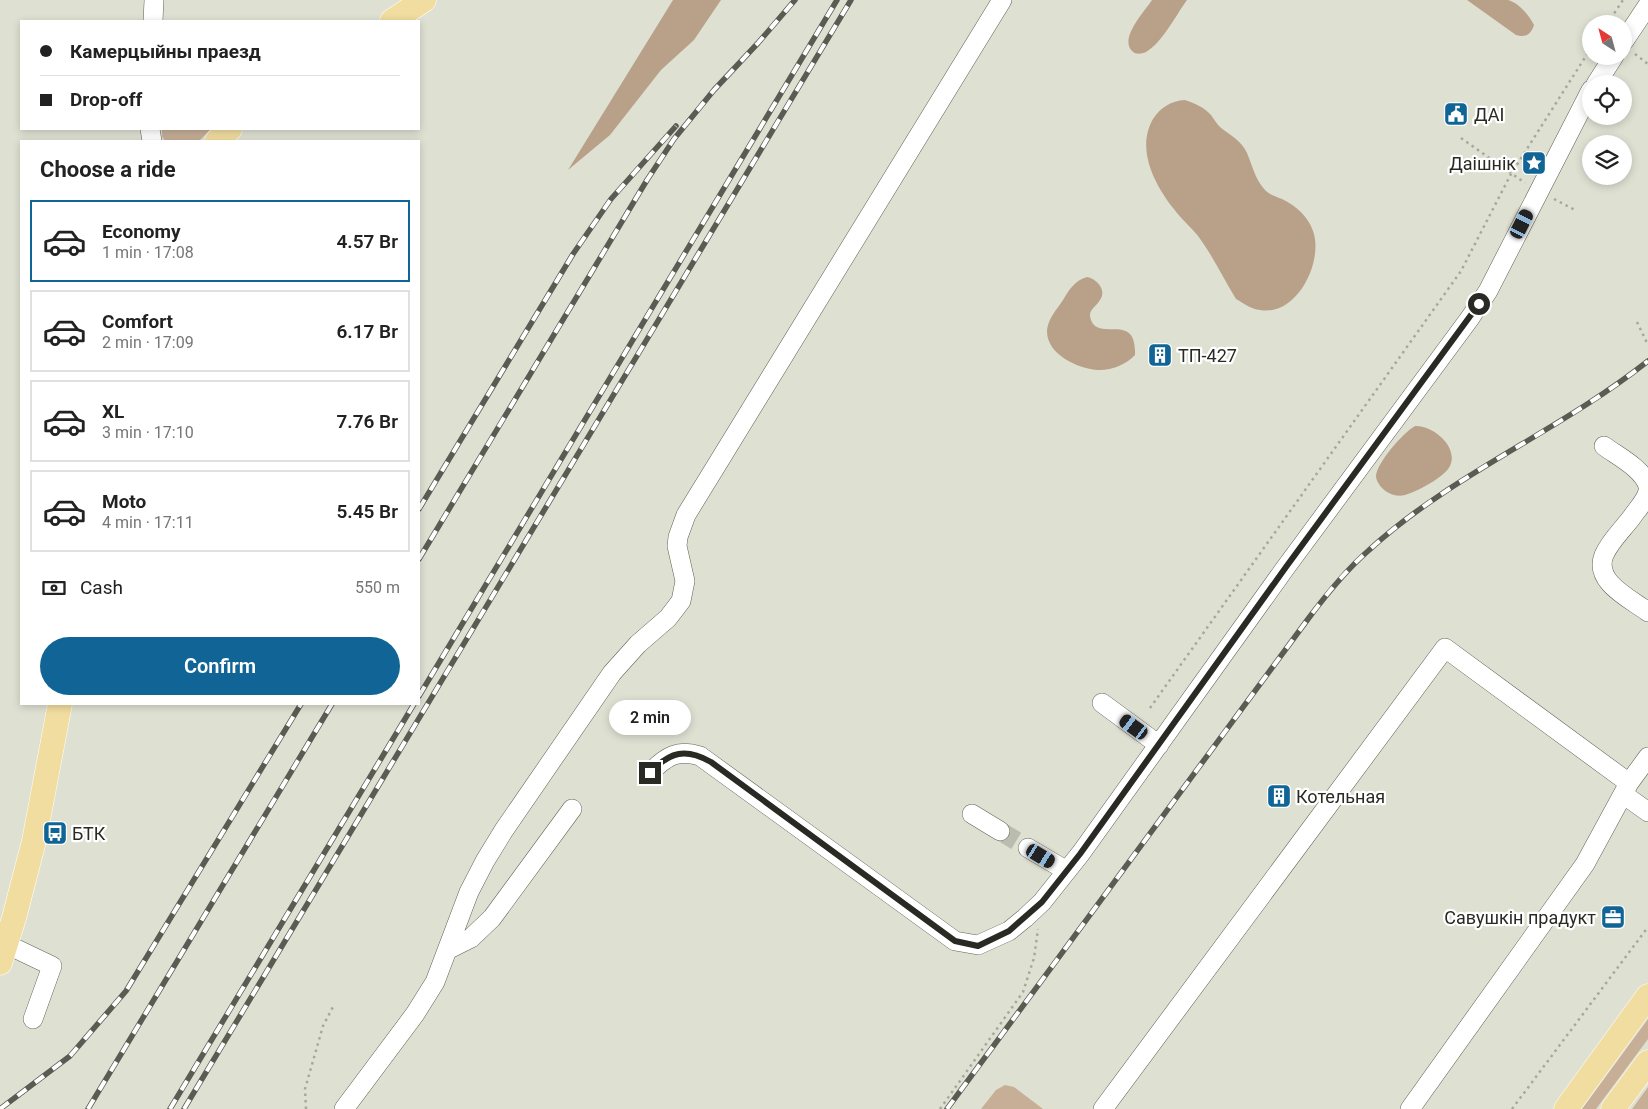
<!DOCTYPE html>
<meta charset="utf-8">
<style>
body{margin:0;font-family:Roboto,sans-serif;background:#f2f2f2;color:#222;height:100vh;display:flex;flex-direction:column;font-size:19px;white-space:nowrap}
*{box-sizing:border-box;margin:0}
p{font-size:16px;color:#767676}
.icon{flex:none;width:28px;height:28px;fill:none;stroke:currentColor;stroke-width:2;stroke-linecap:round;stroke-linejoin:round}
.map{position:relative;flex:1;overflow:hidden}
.panel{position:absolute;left:20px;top:140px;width:400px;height:565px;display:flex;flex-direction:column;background:#fff;border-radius:0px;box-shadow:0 2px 8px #0003}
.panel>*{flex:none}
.hud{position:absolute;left:20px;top:20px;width:400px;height:110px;border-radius:0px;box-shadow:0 2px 8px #0003;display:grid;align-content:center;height:110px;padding:0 20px;background:#fff}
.needle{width:32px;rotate:324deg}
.fabs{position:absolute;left:1582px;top:15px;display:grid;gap:10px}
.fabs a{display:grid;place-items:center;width:50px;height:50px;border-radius:50%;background:#fff;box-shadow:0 2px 8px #0003;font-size:25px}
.end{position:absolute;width:22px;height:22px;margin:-11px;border:6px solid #292a24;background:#fff;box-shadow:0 0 0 2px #fff}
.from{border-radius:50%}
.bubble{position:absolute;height:35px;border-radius:18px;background:#fff;box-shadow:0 2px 8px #0003;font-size:16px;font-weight:600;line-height:35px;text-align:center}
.car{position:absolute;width:15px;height:30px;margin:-15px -8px;border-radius:6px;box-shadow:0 0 4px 1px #0007;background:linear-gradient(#222 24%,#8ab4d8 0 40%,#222 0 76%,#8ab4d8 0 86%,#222 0)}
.hud b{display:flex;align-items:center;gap:18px;height:48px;font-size:19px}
.hud b+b{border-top:1px solid #e0e0e0}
.hud i{width:12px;height:12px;background:#222}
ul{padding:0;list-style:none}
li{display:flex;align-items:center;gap:15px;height:82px;margin:0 10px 8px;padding:0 10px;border:2px solid #e0e0e0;border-radius:0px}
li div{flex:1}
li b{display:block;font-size:19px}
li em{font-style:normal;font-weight:600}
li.selected{border-color:#116596}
li>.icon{width:45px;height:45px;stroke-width:1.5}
h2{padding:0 20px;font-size:22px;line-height:60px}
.pay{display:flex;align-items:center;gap:12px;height:55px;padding:0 20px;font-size:19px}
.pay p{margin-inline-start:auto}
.button{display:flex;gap:10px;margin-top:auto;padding:10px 20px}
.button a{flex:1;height:58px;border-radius:30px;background:#116596;color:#fff;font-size:20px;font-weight:600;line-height:58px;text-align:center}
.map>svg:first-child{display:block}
.green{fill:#c6ae97}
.forest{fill:#b9a189}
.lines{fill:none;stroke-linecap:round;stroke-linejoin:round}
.minor-tunnel{stroke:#babcaf;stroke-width:19;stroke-dasharray:19 9;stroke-linecap:butt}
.minor-casing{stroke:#606355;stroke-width:20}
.major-casing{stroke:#fff;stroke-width:25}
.path{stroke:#a6a89c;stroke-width:2.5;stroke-dasharray:2.5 4;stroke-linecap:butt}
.minor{stroke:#fff;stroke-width:19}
.major{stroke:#f1dda0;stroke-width:24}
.rail-casing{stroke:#5a5c53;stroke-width:5.5}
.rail{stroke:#fff;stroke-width:4;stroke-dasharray:11;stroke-linecap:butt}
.route{stroke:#292a24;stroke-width:6}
.labels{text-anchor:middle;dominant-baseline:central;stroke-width:4.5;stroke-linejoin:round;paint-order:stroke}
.poi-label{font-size:18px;fill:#292a24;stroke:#fff;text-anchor:start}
</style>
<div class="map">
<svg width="1648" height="1109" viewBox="0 0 1648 1109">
<rect width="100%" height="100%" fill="#dee1d2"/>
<!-- green -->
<path class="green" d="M162 129H211L199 141H165L162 136Z
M1648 1019V1039L1596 1109H1582Z
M1005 1085 1014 1087 1043 1109H981L996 1090Z
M1648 1087V1109H1632Z"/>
<!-- forest -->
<path class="forest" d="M673 0H721L694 40 661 70 610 135 568 170Z
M1152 0H1187C1176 15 1162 43 1146 52 1141 54 1136 55 1132 51 1119 38 1145 11 1152 0Z
M1467 0C1477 0 1499 0 1508 0 1519 3 1529 15 1534 25 1531 34 1526 38 1516 35Z
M1185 100C1194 103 1204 107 1211 115 1214 119 1216 123 1220 127 1231 136 1241 140 1247 153 1253 167 1255 179 1265 190 1270 195 1277 197 1282 199 1296 206 1308 216 1313 231 1324 261 1297 317 1260 310 1251 309 1243 303 1236 299 1223 278 1213 256 1198 236 1192 228 1183 221 1177 213 1156 188 1135 150 1153 119 1161 107 1171 101 1185 100Z
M1087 277C1097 279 1107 290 1100 300 1096 307 1087 310 1091 320 1099 342 1137 311 1135 355 1126 365 1110 371 1097 370 1077 368 1046 354 1047 330 1048 319 1057 309 1063 300 1069 290 1075 280 1087 277Z
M1415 426C1433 425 1459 447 1450 466 1445 477 1416 492 1405 495 1399 497 1392 495 1387 492 1382 489 1377 483 1376 477 1376 463 1404 432 1415 426Z"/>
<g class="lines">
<!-- minor-tunnel -->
<path class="minor-tunnel" d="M1000 831 1028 848"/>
<defs>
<path id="minor" d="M153 21 154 0
M1624 41 1648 5
M1596 84 1614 56
M150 129 152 141
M1604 446C1619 457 1643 469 1648 486
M1648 491C1646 501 1637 509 1632 517 1623 529 1610 541 1604 555 1593 582 1631 599 1648 612
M1102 703 1159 745
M650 773C666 756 678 749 700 756L955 941 978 945 1009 931 1025 918 1042 902 1081 853 1286 567 1470 318 1488 291 1591 90
M1629 783 1648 757
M1623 794 1648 812
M972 814 1000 831
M1028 848 1067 871
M6 944 52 966 33 1019
M449 949 471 938 492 918 572 809
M344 1109 415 1014 435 982 469 892 485 861 504 830 612 673 638 644 668 618 681 601 685 581 677 546 678 537 686 515 1002 0
M1103 1109 1445 648 1629 783 1585 864 1410 1109"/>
<path id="major" d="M392 21 424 0
M217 141 230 129
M0 963 14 918 34 841 60 704
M1566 1109 1648 996
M1613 1109 1648 1062"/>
</defs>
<!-- minor casing -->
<use href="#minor" class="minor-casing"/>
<!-- major casing -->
<use href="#major" class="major-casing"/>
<!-- path -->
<path class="path" d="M1607 24 1623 0
M1635 54 1648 64
M1461 138 1525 183
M1554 199 1575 210
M1637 322 1648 345
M1150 708 1461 271 1511 174 1591 48
M306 1109 305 1089 323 1026 334 1005
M940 1109 1023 992 1034 958 1038 929
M1512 1109 1648 927"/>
<!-- minor -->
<use href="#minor" class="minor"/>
<!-- major -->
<use href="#major" class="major"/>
<defs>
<path id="rail" d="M419 509 573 254 611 199 676 126
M419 559 647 180 674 139 714 90 758 43 795 0
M419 696 837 0
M0 1109 70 1056 126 991 301 704
M88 1109 332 704
M170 1109 414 704
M184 1109 851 0
M947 1109 1308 619C1326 595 1345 571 1368 551 1450 475 1560 431 1648 361"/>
</defs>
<!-- rail casing -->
<use href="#rail" class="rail-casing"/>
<!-- rail -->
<use href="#rail" class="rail"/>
</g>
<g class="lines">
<!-- route -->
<path class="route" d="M650 773C670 751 686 748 711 762L955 941 978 946 1009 931 1042 902 1080 854 1286 567 1479 304"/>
</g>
<!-- icons -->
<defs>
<symbol id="civic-square" viewBox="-11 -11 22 22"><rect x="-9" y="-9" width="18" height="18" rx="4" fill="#116596" stroke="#fff"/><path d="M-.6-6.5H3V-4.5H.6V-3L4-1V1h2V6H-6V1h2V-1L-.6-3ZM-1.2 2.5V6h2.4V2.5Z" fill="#fff"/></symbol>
<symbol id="sight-square" viewBox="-11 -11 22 22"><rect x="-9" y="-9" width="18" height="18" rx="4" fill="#116596" stroke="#fff"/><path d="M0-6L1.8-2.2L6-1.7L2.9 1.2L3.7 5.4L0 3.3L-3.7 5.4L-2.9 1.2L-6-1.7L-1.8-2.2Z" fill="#fff"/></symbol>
<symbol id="building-square" viewBox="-11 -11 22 22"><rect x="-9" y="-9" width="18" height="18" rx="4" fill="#116596" stroke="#fff"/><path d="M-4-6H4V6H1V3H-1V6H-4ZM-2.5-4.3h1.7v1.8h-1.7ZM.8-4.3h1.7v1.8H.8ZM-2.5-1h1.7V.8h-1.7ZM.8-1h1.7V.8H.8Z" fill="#fff"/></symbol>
<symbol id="bus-square" viewBox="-11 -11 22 22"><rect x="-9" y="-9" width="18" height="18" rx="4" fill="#116596" stroke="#fff"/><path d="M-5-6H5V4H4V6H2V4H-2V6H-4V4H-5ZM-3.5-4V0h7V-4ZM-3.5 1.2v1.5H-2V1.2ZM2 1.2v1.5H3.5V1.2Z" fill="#fff"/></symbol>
<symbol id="office-square" viewBox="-11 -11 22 22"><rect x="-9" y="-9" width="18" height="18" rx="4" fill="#116596" stroke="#fff"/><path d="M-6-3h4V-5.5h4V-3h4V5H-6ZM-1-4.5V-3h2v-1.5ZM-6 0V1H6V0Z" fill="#fff"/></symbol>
</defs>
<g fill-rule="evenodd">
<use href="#civic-square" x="1442" y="100" width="28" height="28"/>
<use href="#sight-square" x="1520" y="149" width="28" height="28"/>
<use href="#building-square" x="1146" y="341" width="28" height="28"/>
<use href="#building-square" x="1265" y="782" width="28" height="28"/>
<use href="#bus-square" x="41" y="819" width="28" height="28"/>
<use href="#office-square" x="1599" y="903" width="28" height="28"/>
</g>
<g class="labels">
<!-- poi labels -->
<g class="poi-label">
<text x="1474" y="114">ДАІ</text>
<text x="1516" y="163" text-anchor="end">Даішнік</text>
<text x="1178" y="355">ТП-427</text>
<text x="1296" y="796">Котельная</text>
<text x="72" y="833">БТК</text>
<text x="1596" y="917" text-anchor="end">Савушкін прадукт</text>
</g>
</g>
</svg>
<div class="fabs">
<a><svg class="needle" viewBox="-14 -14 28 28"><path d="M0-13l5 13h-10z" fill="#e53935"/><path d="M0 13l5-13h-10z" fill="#767676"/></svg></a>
<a><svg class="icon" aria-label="locate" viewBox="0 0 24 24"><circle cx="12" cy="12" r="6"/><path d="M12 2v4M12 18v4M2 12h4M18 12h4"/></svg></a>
<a><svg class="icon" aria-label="layers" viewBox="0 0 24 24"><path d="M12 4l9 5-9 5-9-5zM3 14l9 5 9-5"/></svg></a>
</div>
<i class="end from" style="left:1479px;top:304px"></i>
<i class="end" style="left:650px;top:773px"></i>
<div class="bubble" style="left:609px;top:700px;width:82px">2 min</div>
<i class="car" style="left:1522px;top:224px;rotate:27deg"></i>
<i class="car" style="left:1134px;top:727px;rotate:306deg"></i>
<i class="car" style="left:1041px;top:856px;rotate:121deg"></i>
<div class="hud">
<b><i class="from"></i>Камерцыйны праезд</b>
<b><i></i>Drop-off</b>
</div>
<section class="panel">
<h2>Choose a ride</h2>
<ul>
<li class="selected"><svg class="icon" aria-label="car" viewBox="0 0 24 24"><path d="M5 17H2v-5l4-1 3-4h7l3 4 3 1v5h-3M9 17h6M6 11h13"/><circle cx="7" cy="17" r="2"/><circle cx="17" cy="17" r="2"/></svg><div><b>Economy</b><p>1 min · 17:08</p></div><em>4.57 Br</em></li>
<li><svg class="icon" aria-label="car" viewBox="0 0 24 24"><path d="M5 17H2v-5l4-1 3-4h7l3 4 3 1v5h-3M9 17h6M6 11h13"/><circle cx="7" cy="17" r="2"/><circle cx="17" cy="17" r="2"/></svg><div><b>Comfort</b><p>2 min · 17:09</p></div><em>6.17 Br</em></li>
<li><svg class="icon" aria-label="car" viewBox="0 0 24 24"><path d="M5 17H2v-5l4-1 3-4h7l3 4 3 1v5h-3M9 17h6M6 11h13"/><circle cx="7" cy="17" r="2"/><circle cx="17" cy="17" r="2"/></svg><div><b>XL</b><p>3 min · 17:10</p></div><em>7.76 Br</em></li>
<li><svg class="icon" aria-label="car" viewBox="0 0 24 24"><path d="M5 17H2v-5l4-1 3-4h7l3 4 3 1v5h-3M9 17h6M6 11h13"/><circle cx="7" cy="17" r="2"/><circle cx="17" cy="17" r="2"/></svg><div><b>Moto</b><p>4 min · 17:11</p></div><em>5.45 Br</em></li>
</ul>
<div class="pay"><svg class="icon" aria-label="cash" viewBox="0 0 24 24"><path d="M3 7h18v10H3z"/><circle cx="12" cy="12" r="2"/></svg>Cash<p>550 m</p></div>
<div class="button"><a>Confirm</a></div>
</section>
</div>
